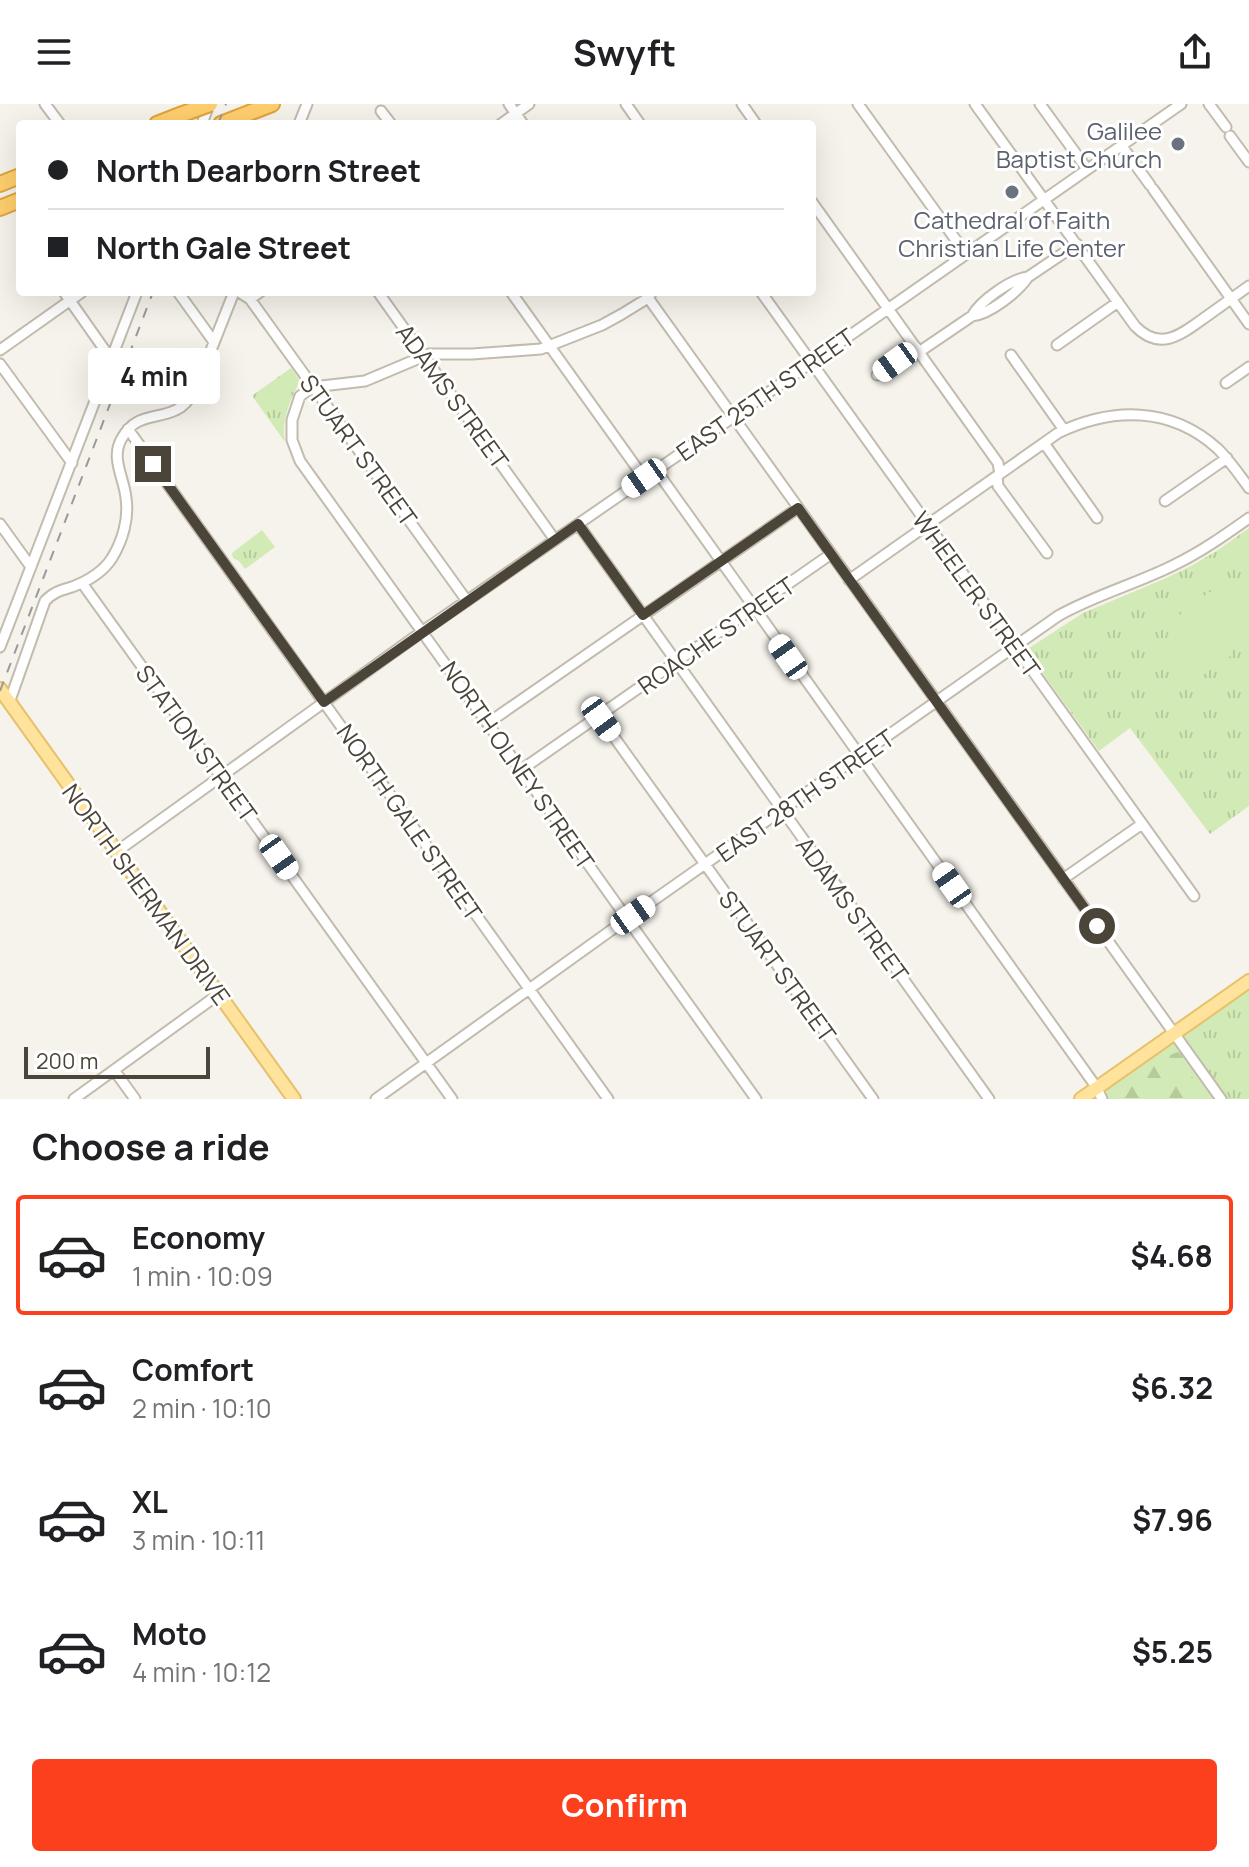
<!DOCTYPE html>
<meta charset="utf-8">
<style>
body{margin:0;font-family:Manrope,sans-serif;background:#f2f2f2;color:#202124;height:100vh;display:flex;flex-direction:column;font-size:30px;white-space:nowrap}
*{box-sizing:border-box;margin:0}
p{font-size:26px;color:#757577}
.icon{flex:none;width:44px;height:44px;fill:none;stroke:currentColor;stroke-width:2;stroke-linecap:round;stroke-linejoin:round}
.map{position:relative;height:995px;overflow:hidden}
.side{display:flex;flex-direction:column;background:#fff;flex:1}
.side>*{flex:none}
.top-card{position:absolute;left:16px;top:16px;width:800px;height:176px;border-radius:8px;box-shadow:0 8px 32px #0002;display:grid;align-content:center;height:176px;padding:0 32px;background:#fff}
.scale{position:absolute;left:24px;bottom:20px;width:186px;box-sizing:border-box;padding-left:8px;border:4px solid #4b4439;border-top:0;font-size:22px;line-height:28px;white-space:nowrap;color:#4b4439;-webkit-text-stroke:6px #fff;paint-order:stroke}
.end{position:absolute;width:36px;height:36px;margin:-18px;border:10px solid #4b4439;background:#fff;box-shadow:0 0 0 4px #fff}
.from{border-radius:50%}
.bubble{position:absolute;height:56px;border-radius:8px;background:#fff;box-shadow:0 8px 32px #0002;font-size:26px;font-weight:700;line-height:56px;text-align:center}
.car{position:absolute;width:24px;height:48px;margin:-24px -12px;border-radius:10px;box-shadow:0 0 6px 2px #0007;background:linear-gradient(#fff 24%,#345 0 40%,#fff 0 76%,#345 0 86%,#fff 0)}
.top-card b{display:flex;align-items:center;gap:28px;height:76px;font-size:30px}
.top-card b+b{border-top:2px solid #e0e0e0}
.top-card i{width:20px;height:20px;background:#202124}
ul{padding:0;list-style:none}
li{display:flex;align-items:center;gap:24px;height:120px;margin:0 16px 12px;padding:0 16px;border:4px solid transparent;border-radius:8px}
li div{flex:1}
li b{display:block;font-size:30px}
li em{font-style:normal;font-weight:700}
li.on{border-color:#fc3f1d}
li>.icon{width:72px;height:72px;stroke-width:1.5}
h2{padding:0 32px;font-size:36px;line-height:96px}
.action{display:flex;gap:16px;margin-top:auto;padding:16px 32px}
.action a{flex:1;height:92px;border-radius:8px;background:#fc3f1d;color:#fff;font-size:32px;font-weight:700;line-height:92px;text-align:center}
header{display:flex;justify-content:space-between;align-items:center;height:104px;padding:0 32px;background:#fff;font-size:36px;font-weight:700}
.map>svg:first-child{display:block}
.grass{fill:url(#grass-tufts)}
.forest{fill:url(#forest-firs)}
.pitch{fill:#d2eab5}
.lines{fill:none;stroke-linecap:round;stroke-linejoin:round}
.minor-casing{stroke:#c2bbae;stroke-width:13}
.major-casing{stroke:#e6c16a;stroke-width:16}
.highway-casing{stroke:#e0a43c;stroke-width:18}
.minor{stroke:#fff;stroke-width:9}
.major{stroke:#ffe39c;stroke-width:12}
.highway{stroke:#ffcf6e;stroke-width:14}
.rail{stroke:#9a9a9a;stroke-width:2;stroke-dasharray:10 10;stroke-linecap:butt}
.highway-bridge-casing{stroke:#e0a43c;stroke-width:18;stroke-linecap:butt}
.highway-bridge{stroke:#ffcf6e;stroke-width:14}
.route{stroke:#4b4439;stroke-width:10}
.worship-dot{fill:#6b7280;stroke:#fff;stroke-width:3}
.labels{text-anchor:middle;dominant-baseline:central;stroke-width:6;stroke-linejoin:round;paint-order:stroke}
.worship-label{font-size:24px;fill:#5b616d;stroke:#fff;text-anchor:end}
.street-label{font-size:24px;fill:#4b4439;stroke:#fff}
</style>
<header><svg class="icon" aria-label="menu" viewBox="0 0 24 24"><path d="M4 6h16M4 12h16M4 18h16"/></svg>Swyft<svg class="icon" aria-label="share" viewBox="0 0 24 24"><path d="M12 15V3M7 8l5-5 5 5M5 13v7h14v-7"/></svg></header>
<div class="map">
<svg width="1249" height="995" viewBox="0 0 1249 995">
<defs>
<pattern id="grass-tufts" width="24" height="20" patternUnits="userSpaceOnUse" patternTransform="scale(2)"><rect width="24" height="20" fill="#d2eab5"/><path d="M3 7l-1-3M5 7V3M7 7l1-3M15 17l-1-3M17 17v-4M19 17l1-3" fill="none" stroke="#b6ca9c"/></pattern>
<pattern id="forest-firs" width="22" height="20" patternUnits="userSpaceOnUse" patternTransform="scale(2)"><rect width="22" height="20" fill="#d2eab5"/><path d="M5 1l3.5 6h-7zM16 11l3.5 6h-7z" fill="#b6ca9c"/></pattern>
</defs>
<rect width="100%" height="100%" fill="#f6f3ec"/>
<!-- grass -->
<path class="grass" d="M291 264 300 277C290 297 281 316 285 338L253 293V291Z
M1249 424V702L1210 730 1130 624 1099 647 1026 546 1083 509 1164 475 1191 462 1218 446Z
M262 426 275 443 245 465 239 457 233 454 232 449Z
M1249 883V995H1108L1106 988 1111 980Z"/>
<!-- forest -->
<path class="forest" d="M1178 948 1197 981 1207 995H1108L1106 992 1131 966Z"/>
<!-- pitch -->
<path class="pitch" d="M1235 477H1249V538L1245 541 1235 540 1232 542 1230 552 1184 585C1175 578 1171 568 1168 557 1160 526 1178 510 1201 494 1213 486 1220 480 1235 477Z"/>
<g class="lines">
<defs>
<path id="minor" d="M45 0 60 20
M509 0 523 20
M626 0 640 20
M742 0 756 20
M858 0 966 150
M975 0 1135 222C1161 249 1183 229 1207 212 1221 202 1235 192 1249 182
M1040 0 1087 65
M1209 0 1226 23
M381 7 391 20
M202 20 209 0
M299 20 307 0
M501 20 529 0
M1230 32 1249 58
M1121 41 1150 81
M1153 85 1249 220
M812 98 998 359 1000 370
M64 188 111 255
M178 188 214 238
M239 188 250 195 260 188
M378 188 555 436
M511 188 644 374
M644 188 1221 995
M652 188 648 194 622 210 602 221 541 245 472 250H429L365 277 313 283 300 292 292 316V336L300 357 756 995
M761 188 1194 792
M250 195 467 497
M972 212C990 210 1018 188 1028 173L1077 140
M1057 241 1118 198
M0 246 82 188
M919 248 972 212C980 197 1011 175 1028 173
M1011 251 1064 326
M0 260 72 359
M877 271 916 243
M1226 279 1249 263
M128 325 608 995
M1044 339 1097 414
M656 366 1097 984 1102 995
M997 372 998 382 1047 449
M1165 397 1227 354
M0 420 31 463
M578 420 989 995
M849 476 1058 329C1112 303 1171 302 1218 345 1230 357 1239 370 1249 384
M82 479 452 995
M0 543 137 188
M9 599 45 497C53 488 62 486 72 483 88 477 103 468 112 454 123 436 129 414 126 394 124 373 110 354 122 334 136 309 155 316 176 306 185 302 191 293 196 284L234 188
M599 612 873 995
M488 619 798 404
M521 666 831 450
M116 748 423 527 729 316 1181 0
M1063 775 1142 720
M114 966 135 995
M74 995 219 890
M376 995 624 817 1058 512C1095 491 1136 480 1174 461 1201 448 1225 431 1249 414"/>
<path id="major" d="M0 585 294 995
M1081 995 1249 877"/>
<path id="highway" d="M157 20 180 11
M221 20 272 0
M0 80 20 72
M0 104 20 96"/>
</defs>
<!-- minor casing -->
<use href="#minor" class="minor-casing"/>
<!-- major casing -->
<use href="#major" class="major-casing"/>
<!-- highway casing -->
<use href="#highway" class="highway-casing"/>
<!-- minor -->
<use href="#minor" class="minor"/>
<!-- major -->
<use href="#major" class="major"/>
<!-- highway -->
<use href="#highway" class="highway"/>
<!-- rail -->
<path class="rail" d="M218 20 226 0
M0 587 153 188"/>
<defs>
<path id="highway-bridge" d="M180 11 210 0"/>
</defs>
<!-- highway-bridge casing -->
<use href="#highway-bridge" class="highway-bridge-casing"/>
<!-- highway-bridge -->
<use href="#highway-bridge" class="highway-bridge"/>
</g>
<g class="lines">
<!-- route -->
<path class="route" d="M153 360 324 598 578 420 643 511 798 404 1097 822"/>
</g>
<!-- markers -->
<g class="worship-dot">
<circle cx="1178" cy="40" r="8"/>
<circle cx="1012" cy="88" r="8"/>
</g>
<g class="labels">
<!-- worship labels -->
<g class="worship-label">
<text x="1162" y="26">Galilee<tspan x="1162" dy="28">Baptist Church</tspan></text>
<text x="1012" y="115" text-anchor="middle">Cathedral of Faith<tspan x="1012" dy="28">Christian Life Center</tspan></text>
</g>
<!-- street labels -->
<g class="street-label">
<text transform="translate(765 290) rotate(-35)">EAST 25TH STREET</text>
<text transform="translate(453 292) rotate(54)">ADAMS STREET</text>
<text transform="translate(359 346) rotate(54)">STUART STREET</text>
<text transform="translate(977 490) rotate(54)">WHEELER STREET</text>
<text transform="translate(716 531) rotate(-35)">ROACHE STREET</text>
<text transform="translate(197 639) rotate(54)">STATION STREET</text>
<text transform="translate(518 661) rotate(55)">NORTH OLNEY STREET</text>
<text transform="translate(805 691) rotate(-35)">EAST 28TH STREET</text>
<text transform="translate(410 718) rotate(55)">NORTH GALE STREET</text>
<text transform="translate(147 790) rotate(54)">NORTH SHERMAN DRIVE</text>
<text transform="translate(853 805) rotate(54)">ADAMS STREET</text>
<text transform="translate(778 862) rotate(54)">STUART STREET</text>
</g>
</g>
</svg>
<div class="scale">200 m</div>
<i class="end from" style="left:1097px;top:822px"></i>
<i class="end" style="left:153px;top:360px"></i>
<div class="bubble" style="left:88px;top:244px;width:132px">4 min</div>
<i class="car" style="left:895px;top:258px;rotate:234deg"></i>
<i class="car" style="left:644px;top:374px;rotate:235deg"></i>
<i class="car" style="left:788px;top:553px;rotate:325deg"></i>
<i class="car" style="left:601px;top:615px;rotate:144deg"></i>
<i class="car" style="left:279px;top:753px;rotate:145deg"></i>
<i class="car" style="left:952px;top:781px;rotate:325deg"></i>
<i class="car" style="left:633px;top:811px;rotate:55deg"></i>
<div class="top-card">
<b><i class="from"></i>North Dearborn Street</b>
<b><i></i>North Gale Street</b>
</div>
</div>
<section class="side">
<h2>Choose a ride</h2>
<ul>
<li class="on"><svg class="icon" aria-label="car" viewBox="0 0 24 24"><path d="M5 17H2v-5l4-1 3-4h7l3 4 3 1v5h-3M9 17h6M6 11h13"/><circle cx="7" cy="17" r="2"/><circle cx="17" cy="17" r="2"/></svg><div><b>Economy</b><p>1 min · 10:09</p></div><em>$4.68</em></li>
<li><svg class="icon" aria-label="car" viewBox="0 0 24 24"><path d="M5 17H2v-5l4-1 3-4h7l3 4 3 1v5h-3M9 17h6M6 11h13"/><circle cx="7" cy="17" r="2"/><circle cx="17" cy="17" r="2"/></svg><div><b>Comfort</b><p>2 min · 10:10</p></div><em>$6.32</em></li>
<li><svg class="icon" aria-label="car" viewBox="0 0 24 24"><path d="M5 17H2v-5l4-1 3-4h7l3 4 3 1v5h-3M9 17h6M6 11h13"/><circle cx="7" cy="17" r="2"/><circle cx="17" cy="17" r="2"/></svg><div><b>XL</b><p>3 min · 10:11</p></div><em>$7.96</em></li>
<li><svg class="icon" aria-label="car" viewBox="0 0 24 24"><path d="M5 17H2v-5l4-1 3-4h7l3 4 3 1v5h-3M9 17h6M6 11h13"/><circle cx="7" cy="17" r="2"/><circle cx="17" cy="17" r="2"/></svg><div><b>Moto</b><p>4 min · 10:12</p></div><em>$5.25</em></li>
</ul>
<div class="action"><a>Confirm</a></div>
</section>
